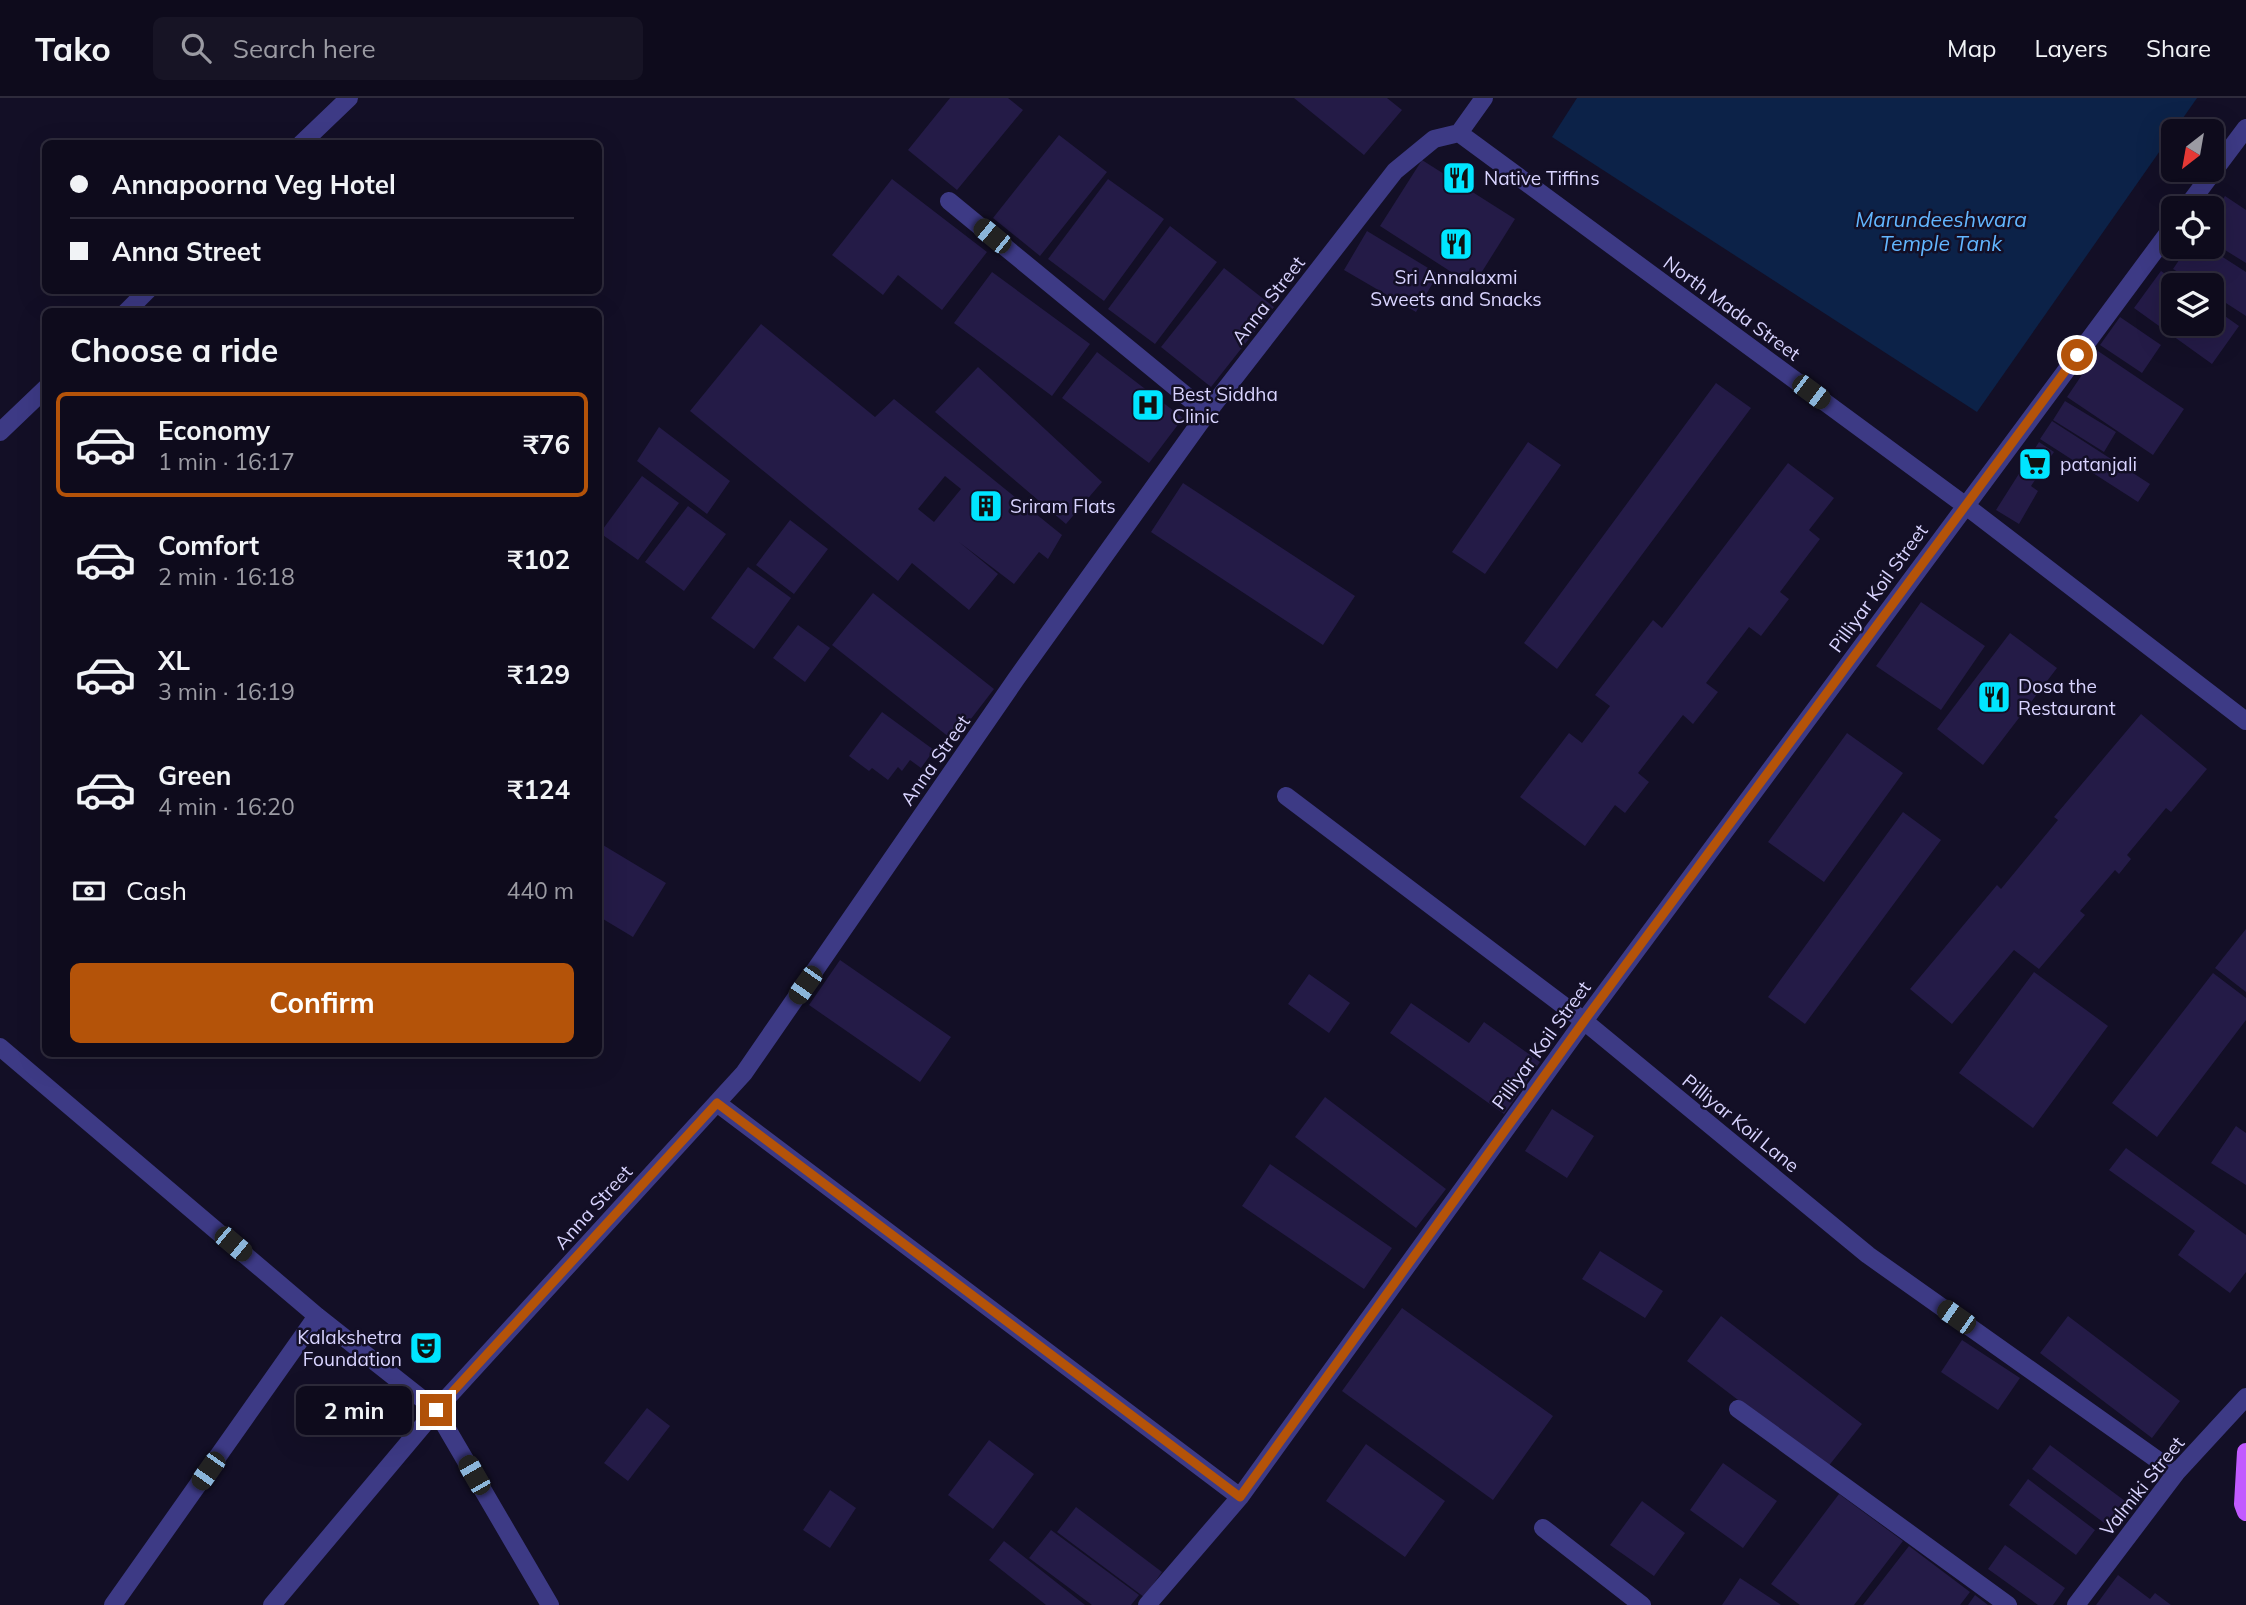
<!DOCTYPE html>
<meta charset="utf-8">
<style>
body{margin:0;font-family:Mulish,sans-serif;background:#171425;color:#f1f3f6;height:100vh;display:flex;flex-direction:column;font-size:26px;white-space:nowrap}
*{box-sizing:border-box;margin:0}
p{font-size:23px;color:#9b9ba3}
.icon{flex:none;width:38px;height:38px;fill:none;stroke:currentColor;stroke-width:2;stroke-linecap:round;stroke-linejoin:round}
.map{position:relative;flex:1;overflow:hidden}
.drawer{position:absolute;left:42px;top:210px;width:560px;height:749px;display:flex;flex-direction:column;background:#0e0b1c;border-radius:10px;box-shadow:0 7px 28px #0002,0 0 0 2px #2e2b3b}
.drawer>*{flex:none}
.top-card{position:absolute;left:42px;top:42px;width:560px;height:154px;border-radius:10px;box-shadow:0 7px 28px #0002,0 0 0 2px #2e2b3b;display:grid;align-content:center;height:154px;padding:0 28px;background:#0e0b1c}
.needle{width:46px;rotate:211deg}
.buttons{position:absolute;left:2161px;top:21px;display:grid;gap:14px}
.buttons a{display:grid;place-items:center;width:63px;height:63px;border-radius:10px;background:#0e0b1c;box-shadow:0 7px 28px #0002,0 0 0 2px #2e2b3b;font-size:35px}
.end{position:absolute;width:32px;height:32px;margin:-16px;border:9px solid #b45309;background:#fff;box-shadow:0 0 0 4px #fff}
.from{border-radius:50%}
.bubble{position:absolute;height:49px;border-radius:10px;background:#0e0b1c;box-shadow:0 7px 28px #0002,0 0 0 2px #2e2b3b;font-size:23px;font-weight:700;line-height:49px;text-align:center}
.car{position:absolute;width:21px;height:42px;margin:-21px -10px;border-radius:9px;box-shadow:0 0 5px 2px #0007;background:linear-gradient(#222 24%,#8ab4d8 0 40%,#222 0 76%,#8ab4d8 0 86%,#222 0)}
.top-card b{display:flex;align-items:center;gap:24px;height:66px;font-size:26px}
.top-card b+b{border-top:2px solid #2e2b3b}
.top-card i{width:18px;height:18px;background:#f1f3f6}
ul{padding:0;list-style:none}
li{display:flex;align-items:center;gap:21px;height:105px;margin:0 14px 10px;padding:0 14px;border:4px solid transparent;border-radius:10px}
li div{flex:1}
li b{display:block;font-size:26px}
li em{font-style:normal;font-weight:700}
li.active{border-color:#b45309}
li>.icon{width:63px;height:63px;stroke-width:1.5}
h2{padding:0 28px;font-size:32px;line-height:84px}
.pay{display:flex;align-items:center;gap:18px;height:77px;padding:0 28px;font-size:26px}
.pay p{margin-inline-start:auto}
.action{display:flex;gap:14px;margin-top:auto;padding:14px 28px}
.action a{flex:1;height:80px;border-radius:10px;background:#b45309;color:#fff;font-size:28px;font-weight:700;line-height:80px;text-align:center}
header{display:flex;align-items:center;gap:42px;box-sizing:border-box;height:98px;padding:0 35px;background:#0e0b1c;border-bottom:2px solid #2e2b3b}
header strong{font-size:33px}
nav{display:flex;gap:38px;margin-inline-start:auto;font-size:24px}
.search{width:490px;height:63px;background:#171425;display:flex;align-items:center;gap:18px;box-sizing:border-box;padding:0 24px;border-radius:10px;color:#9b9ba3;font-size:26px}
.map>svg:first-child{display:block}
.water{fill:#0c2248}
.building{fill:#241b47;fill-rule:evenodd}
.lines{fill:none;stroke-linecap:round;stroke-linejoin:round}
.service{stroke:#3d3a85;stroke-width:18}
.minor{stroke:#3d3a85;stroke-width:18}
.primary{stroke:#c25bff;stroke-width:18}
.route{stroke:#b45309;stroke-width:9}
.labels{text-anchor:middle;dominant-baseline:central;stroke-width:5;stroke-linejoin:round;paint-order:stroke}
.poi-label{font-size:19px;fill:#d9d4ff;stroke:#130f26;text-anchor:start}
.street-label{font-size:19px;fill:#d9d4ff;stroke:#130f26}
.water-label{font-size:21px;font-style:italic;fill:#62b6ff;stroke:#130f26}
</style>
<header>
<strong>Tako</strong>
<div class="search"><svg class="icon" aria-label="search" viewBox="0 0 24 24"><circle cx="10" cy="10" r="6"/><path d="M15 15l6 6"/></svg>Search here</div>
<nav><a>Map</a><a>Layers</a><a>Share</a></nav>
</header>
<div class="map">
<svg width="2246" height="1507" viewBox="0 0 2246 1507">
<rect width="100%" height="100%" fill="#130f26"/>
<!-- water -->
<path class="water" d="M1577 0H2197L1977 314 1552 39Z"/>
<!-- building -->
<path class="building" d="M950 0H1008L1023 12 957 92 908 52Z
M1294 0H1387L1402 12 1364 57Z
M1059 37 1107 74 1040 158 993 120Z
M1422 62 1515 121 1473 188 1380 128Z
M892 81 987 154 942 212 898 177 883 197 832 157Z
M1108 81 1164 121 1104 203 1048 161Z
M2225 98 2246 112V165L2212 144V119Z
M1170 128 1217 164 1155 246 1108 211Z
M1367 133 1438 176 1416 214 1344 172Z
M2188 149H2207L2246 174V218L2212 196V187H2199L2173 171Z
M1224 170 1274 209 1211 289 1161 249Z
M2161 173 2181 187H2174V226H2212V209L2239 228 2212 266 2134 210Z
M992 174 1090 246 1052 298 954 225Z
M2120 219 2161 247 2142 275 2100 247Z
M761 226 875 319 894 301 1062 437 1048 461 1039 454 1014 486 959 444 998 476 969 512 912 465 898 483 690 313ZM945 378 961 391 934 424 918 411Z
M2098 253 2184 311 2153 357 2067 299Z
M1097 254 1183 320 1149 365 1062 300Z
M978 269 1102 384 1066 426 935 314Z
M1716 285 1751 310 1557 571 1524 545Z
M2065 303 2116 334 2104 354 2053 322Z
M2052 323 2150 386 2138 404 2040 341Z
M659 329 730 383 707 416 637 363Z
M1528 344 1561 367 1485 476 1452 454Z
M2039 344 2054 354 2031 388 2038 393 2019 426 1996 412Z
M1788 365 1834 400 1809 432 1820 441 1780 494 1789 501 1761 538 1749 529 1706 585 1718 594 1693 626 1683 617 1638 675 1649 684 1625 715 1615 707 1585 748 1520 699 1569 635 1582 645 1610 608 1595 597 1653 522 1662 530Z
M642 378 679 405 638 462 600 435Z
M1183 385 1355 498 1323 547 1151 434Z
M688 408 726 436 684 493 645 464Z
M790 422 828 451 794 496 756 467Z
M748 469 791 500 754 551 711 520Z
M873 495 994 591 954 643 832 547Z
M1921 504 1985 548 1941 612 1876 568Z
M798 527 830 550 805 584 773 560Z
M2010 535 2057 570 1983 667 1937 631Z
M882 614 934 652 921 670 910 662 902 673 898 669 888 682 872 670 869 673 849 658Z
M2141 616 2207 671 2171 714 2166 710 2127 757 2131 761 2119 776 2115 772 2080 813 2085 817 2039 871 2014 852 1952 926 1910 891 1997 787 2001 791 2058 722 2054 719Z
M1847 635 1903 675 1824 784 1768 744Z
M1903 714 1941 742 1805 926 1768 899Z
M598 744 666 785 633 839 598 818Z
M2246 831V894L2215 870Z
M840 862 951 939 920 984 809 907Z
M2034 874 2108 928 2033 1030 1959 975Z
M2213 875 2246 900V922L2157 1039 2112 1005Z
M1309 876 1350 905 1329 935 1288 906Z
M1411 905 1469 945 1484 924 1540 964 1504 1016 1390 935Z
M1325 999 1446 1091 1416 1130 1295 1039Z
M1552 1011 1594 1038 1567 1080 1525 1053Z
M2236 1028 2246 1035V1087L2211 1065Z
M2126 1050 2246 1137V1174L2230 1195 2178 1157 2195 1133 2109 1072Z
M1270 1066 1392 1150 1364 1191 1242 1108Z
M1600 1153 1663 1193 1645 1220 1582 1181Z
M1402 1210 1553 1318 1493 1402 1342 1293Z
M1721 1218 1862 1326 1827 1370 1687 1263Z
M2068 1218 2180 1303 2152 1340 2040 1255Z
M1962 1242 2020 1280 1998 1312 1941 1274Z
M647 1310 670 1328 628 1383 604 1365Z
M989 1342 1034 1376 993 1431 948 1397Z
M1366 1346 1445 1403 1405 1459 1326 1403Z
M2050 1347 2133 1409 2115 1433 2032 1371Z
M1723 1365 1777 1403 1743 1450 1690 1412Z
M2028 1381 2095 1432 2076 1457 2009 1407Z
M830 1392 856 1410 830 1450 803 1432Z
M1839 1396 1903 1443 1854 1507H1800L1771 1486Z
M1642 1403 1685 1435 1654 1478 1610 1447Z
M1076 1409 1162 1474 1144 1499 1057 1434Z
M1051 1432 1139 1497 1131 1507H1092L1029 1460Z
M1004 1443 1085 1507H1046L989 1462Z
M2005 1447 2065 1490 2053 1507H2038L1988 1471Z
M1909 1448 1970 1494 1960 1507H1863Z
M2118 1477 2150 1501 2155 1495 2171 1507H2096Z
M1740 1480 1781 1507H1722Z
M1975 1497 1988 1507H1968Z"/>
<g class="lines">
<!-- service -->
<path class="service" d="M301 46 349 0
M126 214 148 192
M0 334 46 290
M0 949 317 1218 436 1312
M113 1507 317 1218"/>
<!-- minor -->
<path class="minor" d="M1459 35 1966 408 2246 623
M1459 35 1484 0
M949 103 1207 315
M2186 110 2246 30
M1286 698 1584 923 1868 1157 2176 1375
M717 1005 1240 1399
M1738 1311 2008 1507
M436 1312 550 1507
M1543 1430 1642 1507
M272 1507 436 1312 744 975 1016 581 1207 315 1395 73 1434 41 1459 35
M1147 1507 1240 1399 1584 923 2174 127
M2076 1507 2176 1375 2246 1299"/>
<!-- primary -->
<path class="primary" d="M2246 1354 2243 1406 2246 1414"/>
</g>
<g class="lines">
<!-- route -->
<path class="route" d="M436 1312 717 1005 1240 1399 1584 923 2077 257"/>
</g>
<!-- icons -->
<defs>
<symbol id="restaurant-square" viewBox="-11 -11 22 22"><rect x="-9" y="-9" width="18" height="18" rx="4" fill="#00e5ff" stroke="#130f26"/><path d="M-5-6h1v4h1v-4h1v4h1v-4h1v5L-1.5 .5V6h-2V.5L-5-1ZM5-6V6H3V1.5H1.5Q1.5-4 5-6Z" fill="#111"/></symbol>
<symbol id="hospital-square" viewBox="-11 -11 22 22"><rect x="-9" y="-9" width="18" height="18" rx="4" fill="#00e5ff" stroke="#130f26"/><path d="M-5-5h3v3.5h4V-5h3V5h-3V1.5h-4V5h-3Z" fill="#111"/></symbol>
<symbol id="supermarket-square" viewBox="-11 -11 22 22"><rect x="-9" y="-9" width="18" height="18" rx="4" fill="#00e5ff" stroke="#130f26"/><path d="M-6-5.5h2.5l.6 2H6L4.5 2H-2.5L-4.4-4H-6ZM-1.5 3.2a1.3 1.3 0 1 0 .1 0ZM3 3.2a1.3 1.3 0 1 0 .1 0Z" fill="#111"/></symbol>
<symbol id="building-square" viewBox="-11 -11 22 22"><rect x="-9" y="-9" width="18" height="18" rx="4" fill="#00e5ff" stroke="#130f26"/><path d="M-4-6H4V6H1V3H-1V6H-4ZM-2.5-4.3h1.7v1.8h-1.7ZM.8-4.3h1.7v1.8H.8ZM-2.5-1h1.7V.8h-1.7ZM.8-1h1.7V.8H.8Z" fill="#111"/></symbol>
<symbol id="theatre-square" viewBox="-11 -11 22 22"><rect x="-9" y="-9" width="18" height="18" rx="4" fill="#00e5ff" stroke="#130f26"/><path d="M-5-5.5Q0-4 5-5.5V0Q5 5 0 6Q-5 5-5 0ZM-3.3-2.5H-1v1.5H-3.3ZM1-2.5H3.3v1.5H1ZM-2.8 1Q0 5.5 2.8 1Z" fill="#111"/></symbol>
</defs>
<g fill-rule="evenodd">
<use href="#restaurant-square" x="1440" y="61" width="38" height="38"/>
<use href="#restaurant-square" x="1437" y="127" width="38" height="38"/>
<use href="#hospital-square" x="1129" y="288" width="38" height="38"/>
<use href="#supermarket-square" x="2016" y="347" width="38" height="38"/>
<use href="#building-square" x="967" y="389" width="38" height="38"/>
<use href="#restaurant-square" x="1975" y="580" width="38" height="38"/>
<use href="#theatre-square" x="407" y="1231" width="38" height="38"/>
</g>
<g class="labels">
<!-- poi labels -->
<g class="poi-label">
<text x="1484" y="80">Native Tiffins</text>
<text x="1456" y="179" text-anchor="middle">Sri Annalaxmi<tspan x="1456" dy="22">Sweets and Snacks</tspan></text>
<text x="1172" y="296">Best Siddha<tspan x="1172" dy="22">Clinic</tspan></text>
<text x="2060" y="366">patanjali</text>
<text x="1010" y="408">Sriram Flats</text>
<text x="2018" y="588">Dosa the<tspan x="2018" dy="22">Restaurant</tspan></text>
<text x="402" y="1239" text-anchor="end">Kalakshetra<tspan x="402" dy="22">Foundation</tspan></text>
</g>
<!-- street labels -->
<g class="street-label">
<text transform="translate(1268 202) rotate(-52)">Anna Street</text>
<text transform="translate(1732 210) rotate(36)">North Mada Street</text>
<text transform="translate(1878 490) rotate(-54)">Pilliyar Koil Street</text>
<text transform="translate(935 662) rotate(-55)">Anna Street</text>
<text transform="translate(1541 947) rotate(-54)">Pilliyar Koil Street</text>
<text transform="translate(1741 1025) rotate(39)">Pilliyar Koil Lane</text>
<text transform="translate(593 1109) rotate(-48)">Anna Street</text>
<text transform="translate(2142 1388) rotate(-51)">Valmiki Street</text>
</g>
<!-- water labels -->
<g class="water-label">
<text x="1941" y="121">Marundeeshwara<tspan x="1941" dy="24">Temple Tank</tspan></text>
</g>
</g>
</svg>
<div class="buttons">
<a><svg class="needle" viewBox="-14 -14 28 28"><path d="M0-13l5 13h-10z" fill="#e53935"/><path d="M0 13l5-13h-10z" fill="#9b9ba3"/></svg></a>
<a><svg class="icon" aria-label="locate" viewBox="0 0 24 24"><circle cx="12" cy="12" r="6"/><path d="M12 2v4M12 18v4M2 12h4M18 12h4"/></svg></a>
<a><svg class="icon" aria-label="layers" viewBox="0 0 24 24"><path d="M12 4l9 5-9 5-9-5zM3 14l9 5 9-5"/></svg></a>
</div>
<i class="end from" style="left:2077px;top:257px"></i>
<i class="end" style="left:436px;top:1312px"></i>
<div class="bubble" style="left:296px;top:1288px;width:116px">2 min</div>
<i class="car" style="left:992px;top:138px;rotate:309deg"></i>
<i class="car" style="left:1811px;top:294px;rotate:127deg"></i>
<i class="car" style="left:805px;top:887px;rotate:215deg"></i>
<i class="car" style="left:233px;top:1146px;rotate:130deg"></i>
<i class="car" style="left:1956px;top:1219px;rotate:305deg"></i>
<i class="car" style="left:208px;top:1373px;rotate:215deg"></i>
<i class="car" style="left:474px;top:1377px;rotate:330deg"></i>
<div class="top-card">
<b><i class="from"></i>Annapoorna Veg Hotel</b>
<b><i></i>Anna Street</b>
</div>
<section class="drawer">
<h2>Choose a ride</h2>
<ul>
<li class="active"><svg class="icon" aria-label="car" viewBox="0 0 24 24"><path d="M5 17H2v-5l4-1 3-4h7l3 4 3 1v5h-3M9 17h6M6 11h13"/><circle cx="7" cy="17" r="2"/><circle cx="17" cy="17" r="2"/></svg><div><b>Economy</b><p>1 min · 16:17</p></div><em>₹76</em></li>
<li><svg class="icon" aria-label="car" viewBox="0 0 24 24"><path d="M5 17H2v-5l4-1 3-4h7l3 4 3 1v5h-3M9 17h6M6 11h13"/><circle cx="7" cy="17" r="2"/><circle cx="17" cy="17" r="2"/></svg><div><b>Comfort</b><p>2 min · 16:18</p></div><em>₹102</em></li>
<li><svg class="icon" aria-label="car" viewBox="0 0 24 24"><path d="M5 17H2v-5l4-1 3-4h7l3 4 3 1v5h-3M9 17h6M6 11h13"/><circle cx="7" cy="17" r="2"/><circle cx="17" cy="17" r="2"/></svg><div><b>XL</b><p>3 min · 16:19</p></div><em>₹129</em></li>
<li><svg class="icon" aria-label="car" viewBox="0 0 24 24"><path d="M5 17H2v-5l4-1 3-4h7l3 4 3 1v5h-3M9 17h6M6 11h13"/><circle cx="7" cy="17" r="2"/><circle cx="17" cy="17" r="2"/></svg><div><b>Green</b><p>4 min · 16:20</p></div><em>₹124</em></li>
</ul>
<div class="pay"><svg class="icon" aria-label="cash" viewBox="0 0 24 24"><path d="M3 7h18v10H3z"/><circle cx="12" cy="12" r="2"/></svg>Cash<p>440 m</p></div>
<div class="action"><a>Confirm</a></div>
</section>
</div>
